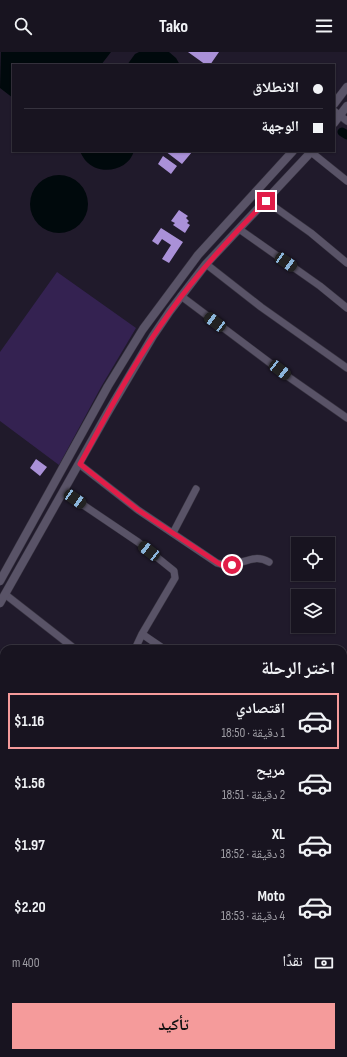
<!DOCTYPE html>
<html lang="ar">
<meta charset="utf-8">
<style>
body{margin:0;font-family:"Sofia Sans Condensed","Noto Naskh Arabic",sans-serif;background:#211d29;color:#f1f3f6;direction:rtl;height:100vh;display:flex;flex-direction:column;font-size:15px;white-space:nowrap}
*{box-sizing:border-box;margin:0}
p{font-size:13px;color:#9f9ea5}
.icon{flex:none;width:22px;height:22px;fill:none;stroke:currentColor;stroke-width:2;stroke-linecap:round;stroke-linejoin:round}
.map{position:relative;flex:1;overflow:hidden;direction:ltr}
.panel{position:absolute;left:0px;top:593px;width:347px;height:412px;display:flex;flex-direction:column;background:#181420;border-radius:12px 12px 0 0;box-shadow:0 1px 3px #0004,0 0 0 1px #36333e;direction:rtl}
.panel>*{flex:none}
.hud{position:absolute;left:12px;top:12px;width:323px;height:88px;border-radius:0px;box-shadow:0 1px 3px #0004,0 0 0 1px #36333e;direction:rtl;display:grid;align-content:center;height:88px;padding:0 12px;background:#181420}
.fabs{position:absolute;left:291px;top:485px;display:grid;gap:8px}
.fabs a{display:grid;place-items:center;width:44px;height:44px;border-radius:0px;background:#181420;box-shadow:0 1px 3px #0004,0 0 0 1px #36333e;font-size:20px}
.end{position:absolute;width:18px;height:18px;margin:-9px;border:5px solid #e11d48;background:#fff;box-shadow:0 0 0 2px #fff}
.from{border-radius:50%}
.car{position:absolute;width:12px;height:24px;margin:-12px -6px;border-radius:5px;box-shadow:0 0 3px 1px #0007;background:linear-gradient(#222 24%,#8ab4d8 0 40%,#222 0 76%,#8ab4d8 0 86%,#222 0)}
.hud b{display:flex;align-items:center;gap:14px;height:38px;font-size:15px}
.hud b+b{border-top:1px solid #36333e}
.hud i{width:10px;height:10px;background:#f1f3f6}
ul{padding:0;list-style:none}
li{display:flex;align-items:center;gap:12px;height:56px;margin:0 8px 6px;padding:0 4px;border:2px solid transparent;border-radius:0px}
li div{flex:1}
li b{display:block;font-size:15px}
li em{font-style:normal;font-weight:700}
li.active{border-color:#f59b9b}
li>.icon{width:36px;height:36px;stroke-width:1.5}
h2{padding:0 12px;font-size:18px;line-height:48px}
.pay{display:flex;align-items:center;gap:10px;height:44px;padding:0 12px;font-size:15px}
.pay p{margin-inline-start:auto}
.primary-button{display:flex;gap:8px;margin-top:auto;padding:8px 12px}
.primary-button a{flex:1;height:46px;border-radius:0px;background:#f59b9b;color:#111;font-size:16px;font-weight:700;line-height:46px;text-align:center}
header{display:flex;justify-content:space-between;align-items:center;height:52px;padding:0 12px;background:#181420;font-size:18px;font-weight:700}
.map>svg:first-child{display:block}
.green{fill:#342251}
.water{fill:#00090c}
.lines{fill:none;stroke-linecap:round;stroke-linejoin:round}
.canal{stroke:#00090c;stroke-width:9}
.building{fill:#aa91d8}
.minor-casing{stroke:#383441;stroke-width:8}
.tertiary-casing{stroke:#383441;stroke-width:9}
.minor{stroke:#595367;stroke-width:7}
.tertiary{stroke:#595367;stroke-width:8}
.route{stroke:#e11d48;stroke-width:5}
</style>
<header><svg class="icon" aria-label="menu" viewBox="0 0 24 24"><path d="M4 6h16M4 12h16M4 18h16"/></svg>Tako<svg class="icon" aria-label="search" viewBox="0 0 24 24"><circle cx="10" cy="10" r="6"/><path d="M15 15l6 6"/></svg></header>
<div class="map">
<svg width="347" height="1005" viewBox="0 0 347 1005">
<rect width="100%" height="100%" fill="#201a2b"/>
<!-- green -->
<path class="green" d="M57 220 136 276 101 335 59 413 0 369V300Z"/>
<!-- water -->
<path class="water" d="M1 0H111L101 13H13V46L0 36Z
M139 0H169L176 6 180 13H127L135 2Z
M80 99H134C128 120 98 124 85 108 83 105 81 102 80 99Z
M30 152a29 29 0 1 1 58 0a29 29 0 1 1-58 0Z"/>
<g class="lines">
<!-- canal -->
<path class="canal" d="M342 80 347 83
M0 664 4 667
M343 891 347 893"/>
</g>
<!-- building -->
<path class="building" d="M188 0H219L210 13H206Z
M165 99H191L192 100 182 112Z
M163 104 177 114 171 122 158 112Z
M179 158 188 164 186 166 189 169 187 171 190 173 185 181 173 173 175 171 171 169Z
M161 176 183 190 169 211 162 207 171 193 162 187 158 193 152 189Z
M36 407 47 415 40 424 30 416Z"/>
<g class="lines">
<defs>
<path id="minor" d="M334 59 347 69
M311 100 347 129
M266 149 311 181 347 211
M239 177 320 234 347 256
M206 212 261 255 347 316
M181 244 290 326 347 366
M79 412 138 458 217 511C238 519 250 499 269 510
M64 440 138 490 174 519 175 526 142 582 135 597
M173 481 196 437
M6 543 75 597
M142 582 164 597
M0 675 4 678
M0 856 4 859
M343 882 347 884
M90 1005 92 1001"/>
<path id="tertiary" d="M334 52 347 35
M334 71 347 54
M0 529 108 334 143 277 198 203 293 99
M0 551 108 360 153 284 170 259 206 212 312 99"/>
</defs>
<!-- minor casing -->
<use href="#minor" class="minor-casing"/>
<!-- tertiary casing -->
<use href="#tertiary" class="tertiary-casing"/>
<!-- minor -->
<use href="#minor" class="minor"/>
<!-- tertiary -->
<use href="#tertiary" class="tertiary"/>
</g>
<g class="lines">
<!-- route -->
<path class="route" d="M232 513 224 514 218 511 138 458 80 412C108 361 135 308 170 260 198 220 232 184 266 149"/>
</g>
</svg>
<div class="fabs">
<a><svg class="icon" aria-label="locate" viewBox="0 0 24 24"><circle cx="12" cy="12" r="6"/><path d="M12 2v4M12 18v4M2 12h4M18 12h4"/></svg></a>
<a><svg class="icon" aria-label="layers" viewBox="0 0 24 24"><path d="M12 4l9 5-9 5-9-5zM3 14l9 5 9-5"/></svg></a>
</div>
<i class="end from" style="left:232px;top:513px"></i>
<i class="end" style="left:266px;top:149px"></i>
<i class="car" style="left:286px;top:210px;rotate:125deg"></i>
<i class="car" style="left:215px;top:270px;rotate:307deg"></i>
<i class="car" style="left:280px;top:318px;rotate:128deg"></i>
<i class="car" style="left:75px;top:447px;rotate:124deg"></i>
<i class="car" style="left:149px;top:499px;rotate:308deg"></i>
<div class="hud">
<b><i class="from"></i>الانطلاق</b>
<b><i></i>الوجهة</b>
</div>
<section class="panel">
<h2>اختر الرحلة</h2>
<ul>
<li class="active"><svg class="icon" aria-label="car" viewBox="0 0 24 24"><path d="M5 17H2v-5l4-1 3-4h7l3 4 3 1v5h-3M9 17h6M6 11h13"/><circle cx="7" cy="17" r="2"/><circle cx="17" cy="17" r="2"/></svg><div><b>اقتصادي</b><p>1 دقيقة · 18:50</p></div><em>$1.16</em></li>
<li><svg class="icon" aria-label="car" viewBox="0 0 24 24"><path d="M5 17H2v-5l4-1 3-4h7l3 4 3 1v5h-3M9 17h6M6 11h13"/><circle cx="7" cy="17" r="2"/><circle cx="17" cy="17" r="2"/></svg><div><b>مريح</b><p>2 دقيقة · 18:51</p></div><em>$1.56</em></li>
<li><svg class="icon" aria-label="car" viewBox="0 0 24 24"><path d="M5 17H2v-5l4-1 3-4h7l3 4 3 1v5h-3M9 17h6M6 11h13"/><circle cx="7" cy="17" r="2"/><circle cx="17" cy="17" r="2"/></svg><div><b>XL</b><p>3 دقيقة · 18:52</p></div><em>$1.97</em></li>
<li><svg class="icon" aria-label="car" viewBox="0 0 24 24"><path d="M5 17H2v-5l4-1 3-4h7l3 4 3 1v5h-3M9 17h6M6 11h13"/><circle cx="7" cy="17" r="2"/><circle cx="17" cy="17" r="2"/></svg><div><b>Moto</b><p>4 دقيقة · 18:53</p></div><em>$2.20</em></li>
</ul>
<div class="pay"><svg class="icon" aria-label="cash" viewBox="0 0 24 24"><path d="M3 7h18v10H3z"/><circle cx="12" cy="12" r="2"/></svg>نقدًا<p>400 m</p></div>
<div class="primary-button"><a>تأكيد</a></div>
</section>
</div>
